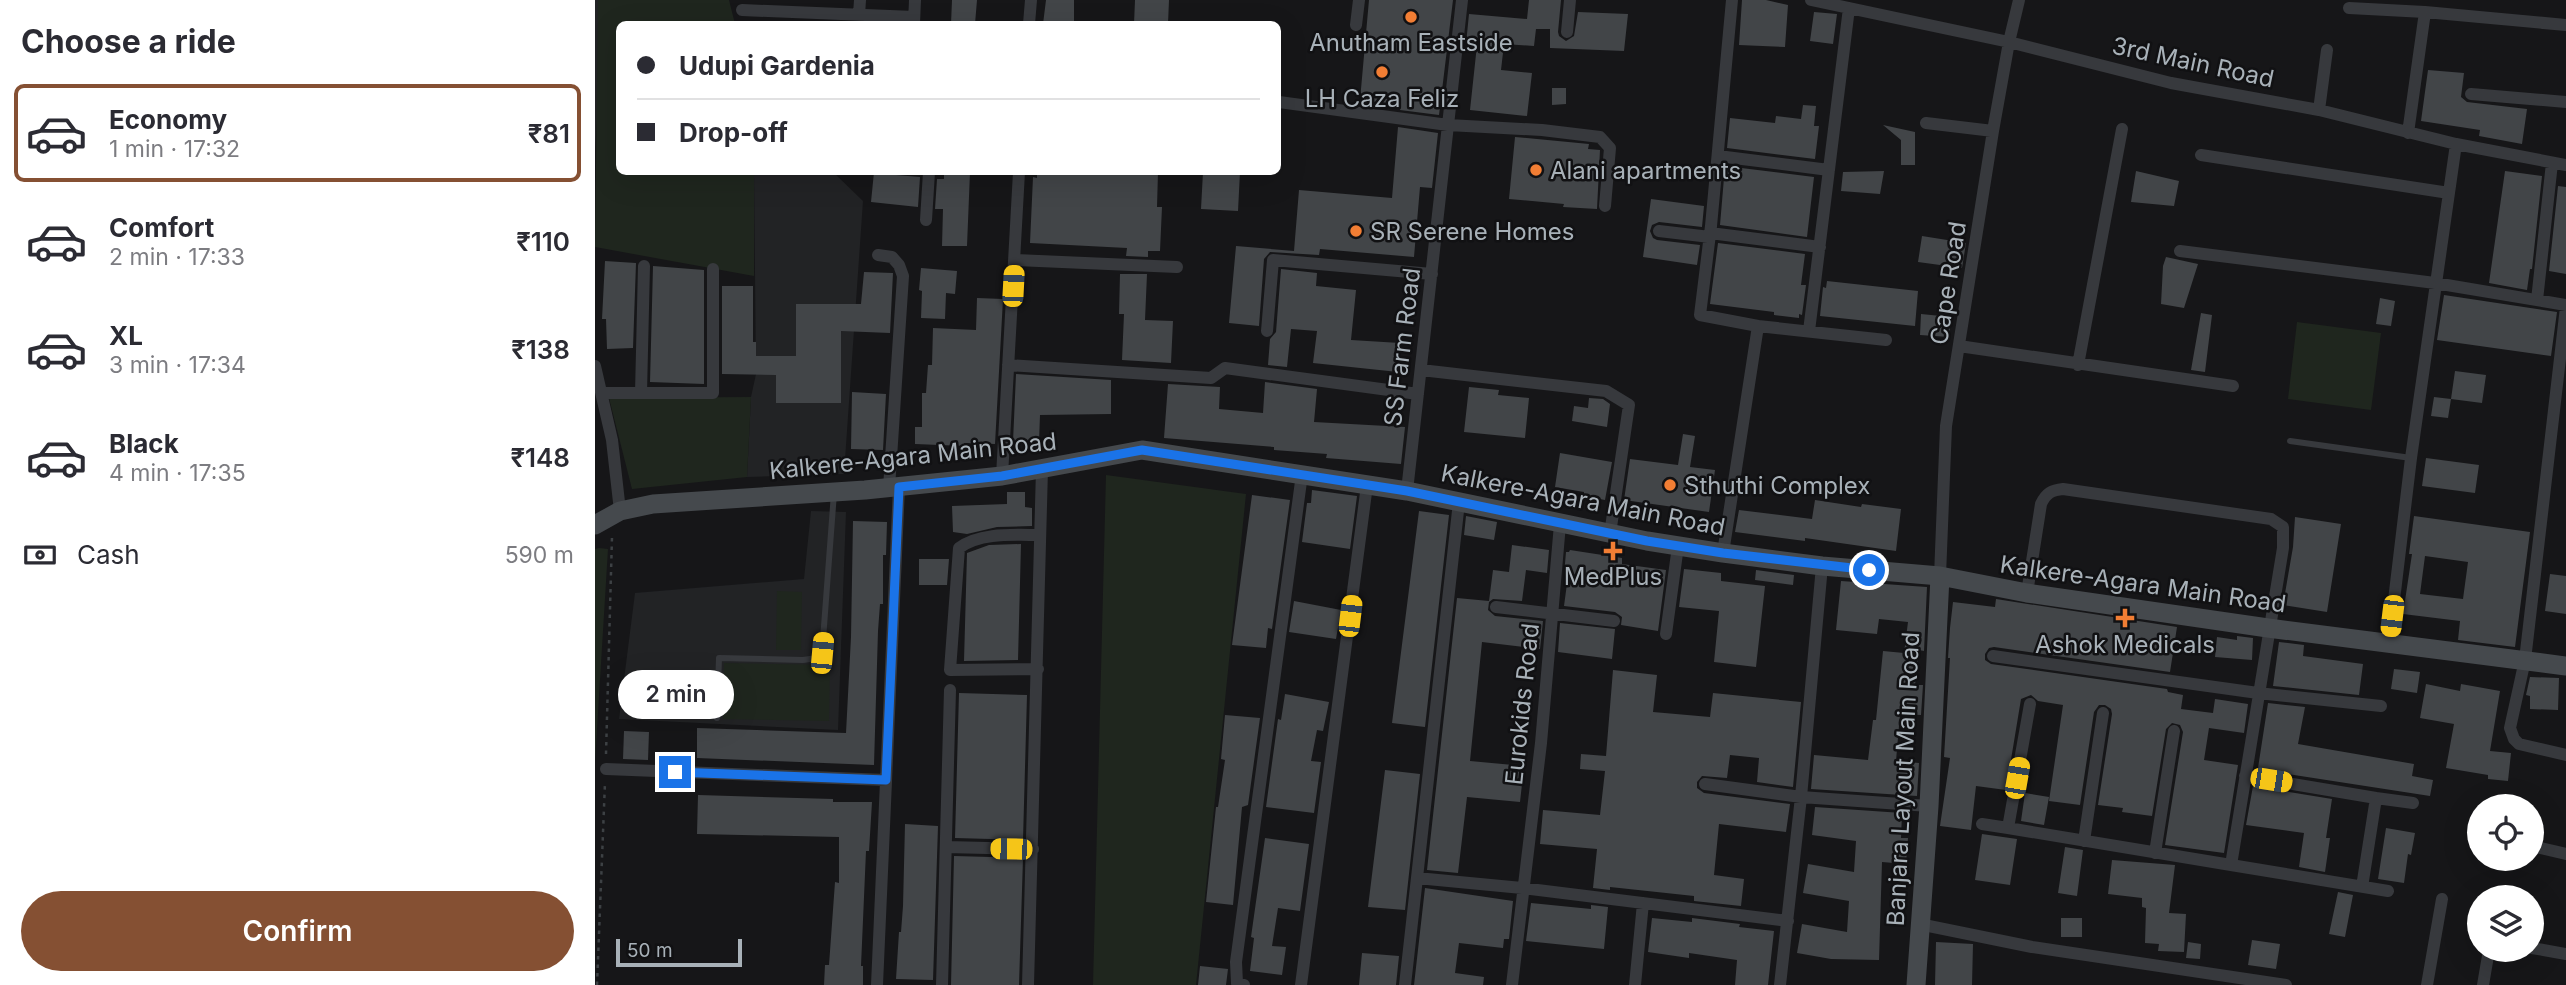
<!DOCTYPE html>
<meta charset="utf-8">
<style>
body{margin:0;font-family:Inter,sans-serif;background:#f7f7f7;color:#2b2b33;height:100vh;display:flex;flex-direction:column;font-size:26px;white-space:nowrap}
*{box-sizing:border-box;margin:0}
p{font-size:23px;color:#7c7c81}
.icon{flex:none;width:38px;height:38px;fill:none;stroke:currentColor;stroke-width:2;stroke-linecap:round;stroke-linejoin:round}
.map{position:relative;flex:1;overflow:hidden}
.panel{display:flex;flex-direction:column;background:#fff;width:595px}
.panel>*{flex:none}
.top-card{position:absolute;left:21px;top:21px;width:665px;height:154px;border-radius:10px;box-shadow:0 7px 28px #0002;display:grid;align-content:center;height:154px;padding:0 21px;background:#fff}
.controls{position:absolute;left:1872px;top:794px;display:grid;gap:14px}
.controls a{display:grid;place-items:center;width:77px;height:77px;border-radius:50%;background:#fff;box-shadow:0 7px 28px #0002;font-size:35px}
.scale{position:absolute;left:21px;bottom:18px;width:126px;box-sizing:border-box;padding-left:7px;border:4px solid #a8b1b8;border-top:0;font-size:19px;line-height:24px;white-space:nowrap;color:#a8b1b8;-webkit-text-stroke:5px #111113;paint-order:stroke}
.end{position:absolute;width:32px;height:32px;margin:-16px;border:9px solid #1a73e8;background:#fff;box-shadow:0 0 0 4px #fff}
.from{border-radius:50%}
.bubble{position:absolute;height:49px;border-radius:24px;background:#fff;box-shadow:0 7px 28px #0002;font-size:23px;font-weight:600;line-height:49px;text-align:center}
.car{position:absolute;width:21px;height:42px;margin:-21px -10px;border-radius:9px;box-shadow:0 0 5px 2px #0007;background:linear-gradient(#f5c518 24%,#345 0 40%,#f5c518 0 76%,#345 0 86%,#f5c518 0)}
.top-card b{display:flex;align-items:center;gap:24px;height:66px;font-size:26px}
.top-card b+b{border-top:2px solid #e1e1e2}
.top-card i{width:18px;height:18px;background:#2b2b33}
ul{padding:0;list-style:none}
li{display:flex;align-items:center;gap:21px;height:98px;margin:0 14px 10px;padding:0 7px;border:4px solid transparent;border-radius:10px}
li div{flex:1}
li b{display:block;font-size:26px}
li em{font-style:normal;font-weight:600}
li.active{border-color:#855033}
li>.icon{width:63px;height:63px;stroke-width:1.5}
h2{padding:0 21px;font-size:32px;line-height:84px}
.pay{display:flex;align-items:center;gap:18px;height:77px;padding:0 21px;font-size:26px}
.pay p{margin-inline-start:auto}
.primary-button{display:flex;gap:14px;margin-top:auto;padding:14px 21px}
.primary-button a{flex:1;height:80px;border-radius:42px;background:#855033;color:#fff;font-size:28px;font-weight:600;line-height:80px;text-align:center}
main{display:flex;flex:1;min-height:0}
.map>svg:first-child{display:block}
.built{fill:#222325}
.green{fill:#1f261e}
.building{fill:#424548;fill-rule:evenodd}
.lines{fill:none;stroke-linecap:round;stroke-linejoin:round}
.path{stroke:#3d4144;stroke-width:2.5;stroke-dasharray:3.5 5;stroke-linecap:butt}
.lane{stroke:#37393d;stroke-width:6}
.street{stroke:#37393d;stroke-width:12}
.secondary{stroke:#45494d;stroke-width:19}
.route{stroke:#1a73e8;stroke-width:9}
.poi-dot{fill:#f27e34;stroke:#111113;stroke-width:2.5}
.labels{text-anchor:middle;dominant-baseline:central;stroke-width:5;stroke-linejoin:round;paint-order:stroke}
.poi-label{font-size:24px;fill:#a8b1b8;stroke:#111113}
.street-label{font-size:24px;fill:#a8b1b8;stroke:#111113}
</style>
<main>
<section class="panel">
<h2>Choose a ride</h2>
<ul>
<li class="active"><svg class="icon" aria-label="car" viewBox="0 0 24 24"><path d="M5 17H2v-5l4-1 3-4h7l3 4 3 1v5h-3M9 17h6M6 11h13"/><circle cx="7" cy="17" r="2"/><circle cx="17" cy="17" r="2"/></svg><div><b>Economy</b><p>1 min · 17:32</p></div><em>₹81</em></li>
<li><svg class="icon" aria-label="car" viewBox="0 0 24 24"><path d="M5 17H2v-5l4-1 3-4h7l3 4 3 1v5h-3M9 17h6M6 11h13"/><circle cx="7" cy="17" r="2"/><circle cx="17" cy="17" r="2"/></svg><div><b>Comfort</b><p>2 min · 17:33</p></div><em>₹110</em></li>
<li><svg class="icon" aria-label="car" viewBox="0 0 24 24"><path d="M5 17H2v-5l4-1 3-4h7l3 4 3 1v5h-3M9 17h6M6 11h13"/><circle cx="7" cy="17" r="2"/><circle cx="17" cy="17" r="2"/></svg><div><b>XL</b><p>3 min · 17:34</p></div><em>₹138</em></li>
<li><svg class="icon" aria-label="car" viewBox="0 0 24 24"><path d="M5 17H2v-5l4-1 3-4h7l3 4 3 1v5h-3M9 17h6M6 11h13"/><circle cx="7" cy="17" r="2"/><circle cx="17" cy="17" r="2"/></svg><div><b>Black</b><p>4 min · 17:35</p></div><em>₹148</em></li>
</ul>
<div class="pay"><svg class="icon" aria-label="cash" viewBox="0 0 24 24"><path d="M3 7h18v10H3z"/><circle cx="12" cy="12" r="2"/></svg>Cash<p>590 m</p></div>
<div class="primary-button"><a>Confirm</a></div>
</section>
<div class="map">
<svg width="1971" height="985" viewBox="0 0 1971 985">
<rect width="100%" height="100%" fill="#161618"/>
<!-- built -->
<path class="built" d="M0 0H3V104L0 152Z
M159 172H238L268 201 249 474 152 477 156 397 161 374Z
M216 511 251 512 243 730 24 719 40 593 209 579Z"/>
<!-- green -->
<path class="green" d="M3 0H134L140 24H24V172H159V276L0 247Z
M1702 322 1786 333 1776 410 1693 399Z
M156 397 152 477 37 489 14 398Z
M511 475 651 494 601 985H498Z
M4 548 13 549 0 762V549Z
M182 591 207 592 206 650H181Z
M129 663 235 665 234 721 128 719Z"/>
<!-- building -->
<path class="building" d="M357 0H382L380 24H356Z
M451 0H479V24H448Z
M540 0H574L573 24H539Z
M774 0H858L844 115 805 110 806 105 765 100Z
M934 0H966L963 32 964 36 971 41 979 36 983 12 1033 14 1029 51 955 48V29H941L939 46 909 44 906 70 937 73 932 116 875 110 882 45 871 44 874 14 932 19Z
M1147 0H1171L1193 5 1190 47 1144 45Z
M1219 12 1242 14 1238 44 1215 41Z
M1833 70 1869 73 1866 97 1872 102 1932 109 1927 144 1884 136 1885 130 1826 121Z
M957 88H971V104L957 105Z
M1208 105 1221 106 1219 126H1224L1220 159 1132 148 1135 118 1180 123 1181 116 1206 119Z
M1288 125 1320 132V165H1306V140Z
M803 127 843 133 837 188 825 187 819 257 725 249 724 255 675 252 669 259 664 326 634 323 641 246 699 251 704 190 797 198Z
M920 137 994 144 993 149 1005 150 1002 209 968 207 969 204 914 199Z
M1130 166 1219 177 1212 237 1125 225Z
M1289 171 1285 194 1246 191 1248 172Z
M1541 171 1584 181 1579 206 1536 202Z
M1910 171 1947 176 1937 269H1935L1932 290 1894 283Z
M279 172H302L301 175 325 177 323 207 276 202Z
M349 172H375L372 246H347L348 209H340L342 179H349Z
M442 172H563L562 207H567L565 251H553V257L531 256 532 248 435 243 438 177 442 178Z
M608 172H645L643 211 606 209Z
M1963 186 1971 187V274L1954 271Z
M1056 199 1109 206 1107 227 1064 222 1057 225 1055 231 1058 238 1062 240 1105 245 1102 265 1048 257Z
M1327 236 1371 243 1367 268 1323 262Z
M1123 243 1210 254 1206 285H1211L1207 315 1204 314V318L1179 315V312L1115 304Z
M1571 257 1603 264 1589 308 1566 304 1568 266Z
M10 261 41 263 38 348 12 349 11 319H7Z
M58 266 109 270V384L55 382Z
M326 268 362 271 360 294 351 293 350 319 326 318 327 291 324 290Z
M686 269 722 273 721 286 761 290 756 340 805 343 803 372 718 363 722 331 696 329 692 367 673 365 675 339 681 332Z
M269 272 298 273 295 333 246 331V403H181V375L127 374V286H158V342H161V356H201V304H266Z
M525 274H552L550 320 578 321 576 363 527 360 529 314H524Z
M1232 281 1323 291 1320 326 1225 316 1228 287 1231 288Z
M1849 295 1962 312 1956 356 1842 340Z
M382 298 408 299 400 444 369 443V446L320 444V427H327V393H331L333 365H337L338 328 381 330Z
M1785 298 1800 301 1796 326 1781 324Z
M1606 313 1617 315 1610 372 1596 370Z
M1326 314 1356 317 1354 337 1325 335Z
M1860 371 1891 375 1887 403 1856 399Z
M421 374 516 380V414L445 415 444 442H418Z
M670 382 722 389 719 422 810 427 806 464 731 458 732 454 679 450V447L569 438 573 384 625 387 624 409 668 413Z
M874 387 904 390 903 395 934 398 930 438 869 432Z
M257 392 291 394 288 450 256 449Z
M1839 397 1856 399 1853 418 1836 416Z
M994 398 1008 399 1015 404 1012 427 977 421 979 406 993 408Z
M1088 434 1100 436 1095 467 1120 470 1114 512 1029 500 1035 459 1083 465Z
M965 453 1017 462 1010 500 989 496V492L960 487Z
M1831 458 1884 465 1880 493 1827 486Z
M717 490 762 496 755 549 707 542 712 503H716Z
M412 492H430V507L437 508V526L402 527 372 534 358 532 357 506 412 504Z
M657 495 695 500 677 629 673 628 671 648 637 645Z
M1220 500 1266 507 1267 504 1306 509 1301 551 1210 538V541L1140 532 1144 510 1217 519Z
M824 511 854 515 830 727 797 723Z
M871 516 902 522 899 540 869 535Z
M1819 516 1935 532 1920 647 1863 640 1865 621 1808 614 1817 554H1814ZM1830 556 1873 562 1868 599 1825 594Z
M1700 517 1746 524 1732 612 1688 605 1698 547Z
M258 521 292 522 291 555H288V604H285L283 631 279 765 102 758V728L251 733 256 637Z
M426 544 423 660 369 661 372 553 394 545Z
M917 545 954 550 952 573 931 570 927 601 898 599 894 602 893 610 900 616 948 621 945 649 887 642 875 761 929 766 925 802 872 797 863 873 832 870 862 598 894 601 898 570 914 572Z
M975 550 1027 558V564L1071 570 1063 631 1026 625 1027 617 1020 612 969 606 973 576 969 575 971 552H974Z
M324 559H354L352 585H324Z
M1089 569 1126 573V581L1170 586 1161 667 1119 662 1124 611 1084 607Z
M1161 570 1199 575 1198 585 1160 580Z
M1955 574 1971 576V614L1950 611Z
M1246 581 1332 587 1329 651 1324 650 1320 685H1328L1326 715 1305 714 1301 761 1324 763 1322 796 1216 789 1219 755 1273 760 1278 720H1281L1288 651 1309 653 1313 622 1284 619 1282 634 1241 630Z
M1401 599 1582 627 1575 672 1399 647 1394 648 1390 654V660L1396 664 1572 689 1573 692 1588 695 1586 709 1618 713 1620 699 1653 704 1649 733 1614 728 1609 760 1643 765 1629 853 1570 845 1588 732 1585 725 1577 723 1571 729 1557 816 1527 812 1528 808 1503 805 1517 714 1516 709 1510 705H1504L1499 712 1485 805 1454 801 1468 705 1443 701 1436 695 1426 699 1411 790 1381 786 1376 830 1345 826 1355 758 1349 757 1355 658H1353L1355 628 1358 602 1400 607Z
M699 601 746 610 741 639 694 632Z
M965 623 1020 629 1017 659 963 652Z
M1642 636 1658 638 1657 660 1620 657 1622 637 1642 640Z
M1684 642 1709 645 1708 656 1768 664 1764 695 1678 686Z
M1799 669 1825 672 1822 693 1796 689Z
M1018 670 1062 675 1058 712 1115 717 1118 693 1206 702 1198 787 1162 782 1164 758 1135 755 1132 778 1107 776 1102 782V788L1109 793 1195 804 1191 832 1124 824 1119 875 1149 879 1146 906 1099 901V896L1015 887V890L998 888 1002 849 945 844 948 810 1005 815 1010 771 985 769 986 754 1011 756Z
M1935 677 1964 678 1963 710 1935 709V696L1931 695Z
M1831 684 1865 691 1866 684 1905 691 1895 751 1916 753 1913 781 1893 779V775L1851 768 1859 724 1825 718Z
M364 693 432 695 428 840 360 838Z
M690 694 734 702 728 731 722 730 716 761 726 762 719 813 671 807 683 719 686 720Z
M1673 703 1710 707 1703 744 1819 764 1817 776 1838 780 1835 796 1661 769 1663 768Z
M630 715 665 718 653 805 647 807 638 905 611 902 621 807H623L630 760 626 759Z
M29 731 54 732 53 760 28 759Z
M790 770 825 774 810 910 773 907Z
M1658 786 1737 799 1731 838H1735L1730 872 1704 867 1709 833 1651 825Z
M1430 793 1454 797 1449 825 1426 821Z
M103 795 238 799V802H277L274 851H271L266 966H268V985H229L230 965H234L240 882 244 883V837L102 834Z
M1220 807 1307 813 1306 838H1313L1311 864 1287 862 1284 960 1236 959 1202 953 1207 924 1252 932 1254 901 1208 893 1213 864 1259 872 1261 841 1217 835Z
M310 824 343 826 338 980 301 979 304 932H306L308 906Z
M1791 828 1820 833 1816 855 1813 854 1809 883 1783 879Z
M1387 834 1422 839 1415 885 1380 880Z
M670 838 714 844 705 911 683 908 677 946 691 947 687 975 655 971 659 938 656 937Z
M1470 847 1488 850 1482 896 1463 893Z
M359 856 428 858 424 985H356Z
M1517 860 1580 865 1574 913 1591 914 1589 952 1563 951 1564 944 1550 943 1551 908 1547 907V898L1513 894Z
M830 888 918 901 914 939H909L908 948 864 943 860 973 889 977 888 985H819Z
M1743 892 1758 895 1750 937 1734 934Z
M936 903 996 909V905L1013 907 1009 949 931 941Z
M1057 918 1097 922V918L1145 924 1144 927 1179 931 1173 985H1140L1142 960 1094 953V958L1053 952Z
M1466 918H1487V937H1466Z
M1657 940 1685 944 1681 969 1653 965Z
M1341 942 1378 944 1377 985H1340Z
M1593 942 1606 944 1605 959 1591 958Z
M767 953 804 956 801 985H764Z
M605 966 633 969 631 985H603Z"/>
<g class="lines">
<!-- path -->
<path class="path" d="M11 754 17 537
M2 985 10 782"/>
<!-- lane -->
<path class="lane" d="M1695 441 1816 458
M122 718 124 658 208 660 222 658 227 653 239 493"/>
<!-- street -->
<path class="street" d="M1137 0 1116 226 1105 315 1163 326
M1216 0 1414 42 1576 83 1724 110 1861 144 1971 165
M1754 8 1830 12
M147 10 319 17
M264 15 265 0
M319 24 320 0
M434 24 436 0
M761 25 764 0
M972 32 975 0
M1876 94 1971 102
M684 102 853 125 947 130 1005 137 1015 148 1010 206
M1724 110 1732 50
M1331 123 1398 131
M1813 133 1830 12 1971 25
M1606 155 1854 193
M1123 156 1234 170
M331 220 334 172
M1064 231 1115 237
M1115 233 1225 247
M1585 251 1840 283 1971 305
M283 255 297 257 304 265 308 276 294 488
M419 260 582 267
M1942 300 1957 163
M1971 307 1930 660 1915 728 1919 739 1924 744 1971 755
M672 331 678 260 837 274
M1214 331 1254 8
M1364 346 1638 386
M413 365 616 378 630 368 823 394
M1483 365 1527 129
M0 366 17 440 25 511
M826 370 1011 391 1034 405 1015 534
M7 393H118V269
M46 393 49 266
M407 476 424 172
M812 491 867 0
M1128 553 1163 326 1291 340
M1345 576 1351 426 1398 131 1414 42 1424 0
M1432 593 1446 504C1451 493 1457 490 1468 489L1676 519 1688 527V548L1636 865 1413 828 1435 704
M901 607 1019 621
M1071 634 1083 546
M1794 642 1816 458 1861 144
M1398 656 1663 693 1786 706
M443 669 355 670 364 548C385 532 420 535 445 535
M11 769 291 780
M1650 776 1781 798 1767 887
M1110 784 1206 797 1334 806
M1781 798 1818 803
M1387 824 1413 828
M1881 834 1885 835
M1489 841 1508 713
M1937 846 1971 854
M351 847 438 849
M1560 853 1579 731
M1636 865 1793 891
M822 878 927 888 1193 921
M1324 924 1437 947 1691 985
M1937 948 1971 954
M282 985 304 487
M347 985 355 690
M433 985 447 469
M649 985 642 983 641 962 707 474
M706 985 772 485
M810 985 864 502
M917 985 946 743 965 524
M1040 985 1048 903
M1185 985 1206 797 1227 566
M1832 985 1847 899
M1888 985 1894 950"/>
<!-- secondary -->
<path class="secondary" d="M0 525 25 511 58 504 270 490 407 476 547 450 812 491 1052 541 1128 553 1227 566 1345 576 1432 593 1673 628 1971 666
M1321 985 1334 806 1345 576"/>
</g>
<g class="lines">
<!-- route -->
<path class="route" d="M80 772 291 780 304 487 407 476 547 450 812 491 1052 541 1128 553 1274 570"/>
</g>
<!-- markers -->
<g class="poi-dot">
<circle cx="816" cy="17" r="7"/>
<circle cx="787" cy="72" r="7"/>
<circle cx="941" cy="170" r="7"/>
<circle cx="761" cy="231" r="7"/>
<circle cx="1075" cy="485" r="7"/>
<path d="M1014.5 540.5h7v7h7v7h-7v7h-7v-7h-7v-7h7z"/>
<path d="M1526.5 607.5h7v7h7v7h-7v7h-7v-7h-7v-7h7z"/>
</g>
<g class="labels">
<!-- poi labels -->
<g class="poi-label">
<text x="816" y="42">Anutham Eastside</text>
<text x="787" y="98">LH Caza Feliz</text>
<text x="955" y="170" text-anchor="start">Alani apartments</text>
<text x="775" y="231" text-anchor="start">SR Serene Homes</text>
<text x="1089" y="485" text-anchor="start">Sthuthi Complex</text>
<text x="1018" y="576">MedPlus</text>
<text x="1530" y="644">Ashok Medicals</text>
</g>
<!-- street labels -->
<g class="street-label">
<text transform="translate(1598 62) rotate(12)">3rd Main Road</text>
<text transform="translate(1353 283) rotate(-81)">Cape Road</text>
<text transform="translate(807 347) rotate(-83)">SS Farm Road</text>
<text transform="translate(318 456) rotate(-6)">Kalkere-Agara Main Road</text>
<text transform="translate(988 500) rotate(11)">Kalkere-Agara Main Road</text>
<text transform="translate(1548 584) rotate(8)">Kalkere-Agara Main Road</text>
<text transform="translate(927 704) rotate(-84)">Eurokids Road</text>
<text transform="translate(1308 779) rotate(-87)">Banjara Layout Main Road</text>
</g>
</g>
</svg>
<div class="controls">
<a><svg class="icon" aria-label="locate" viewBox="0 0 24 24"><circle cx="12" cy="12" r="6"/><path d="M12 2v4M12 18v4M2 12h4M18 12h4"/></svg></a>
<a><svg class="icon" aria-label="layers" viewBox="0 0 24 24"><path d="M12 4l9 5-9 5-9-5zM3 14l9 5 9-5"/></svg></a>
</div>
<div class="scale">50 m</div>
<i class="end from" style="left:1274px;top:570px"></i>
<i class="end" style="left:80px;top:772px"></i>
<div class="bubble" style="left:23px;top:670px;width:116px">2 min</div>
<i class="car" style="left:418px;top:286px;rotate:3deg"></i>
<i class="car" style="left:755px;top:616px;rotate:7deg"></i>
<i class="car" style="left:1797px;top:616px;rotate:187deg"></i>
<i class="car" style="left:227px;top:653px;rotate:5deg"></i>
<i class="car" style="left:1422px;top:778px;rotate:10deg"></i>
<i class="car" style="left:1676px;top:780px;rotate:99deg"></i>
<i class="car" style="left:416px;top:849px;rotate:271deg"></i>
<div class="top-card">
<b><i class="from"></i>Udupi Gardenia</b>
<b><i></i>Drop-off</b>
</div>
</div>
</main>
